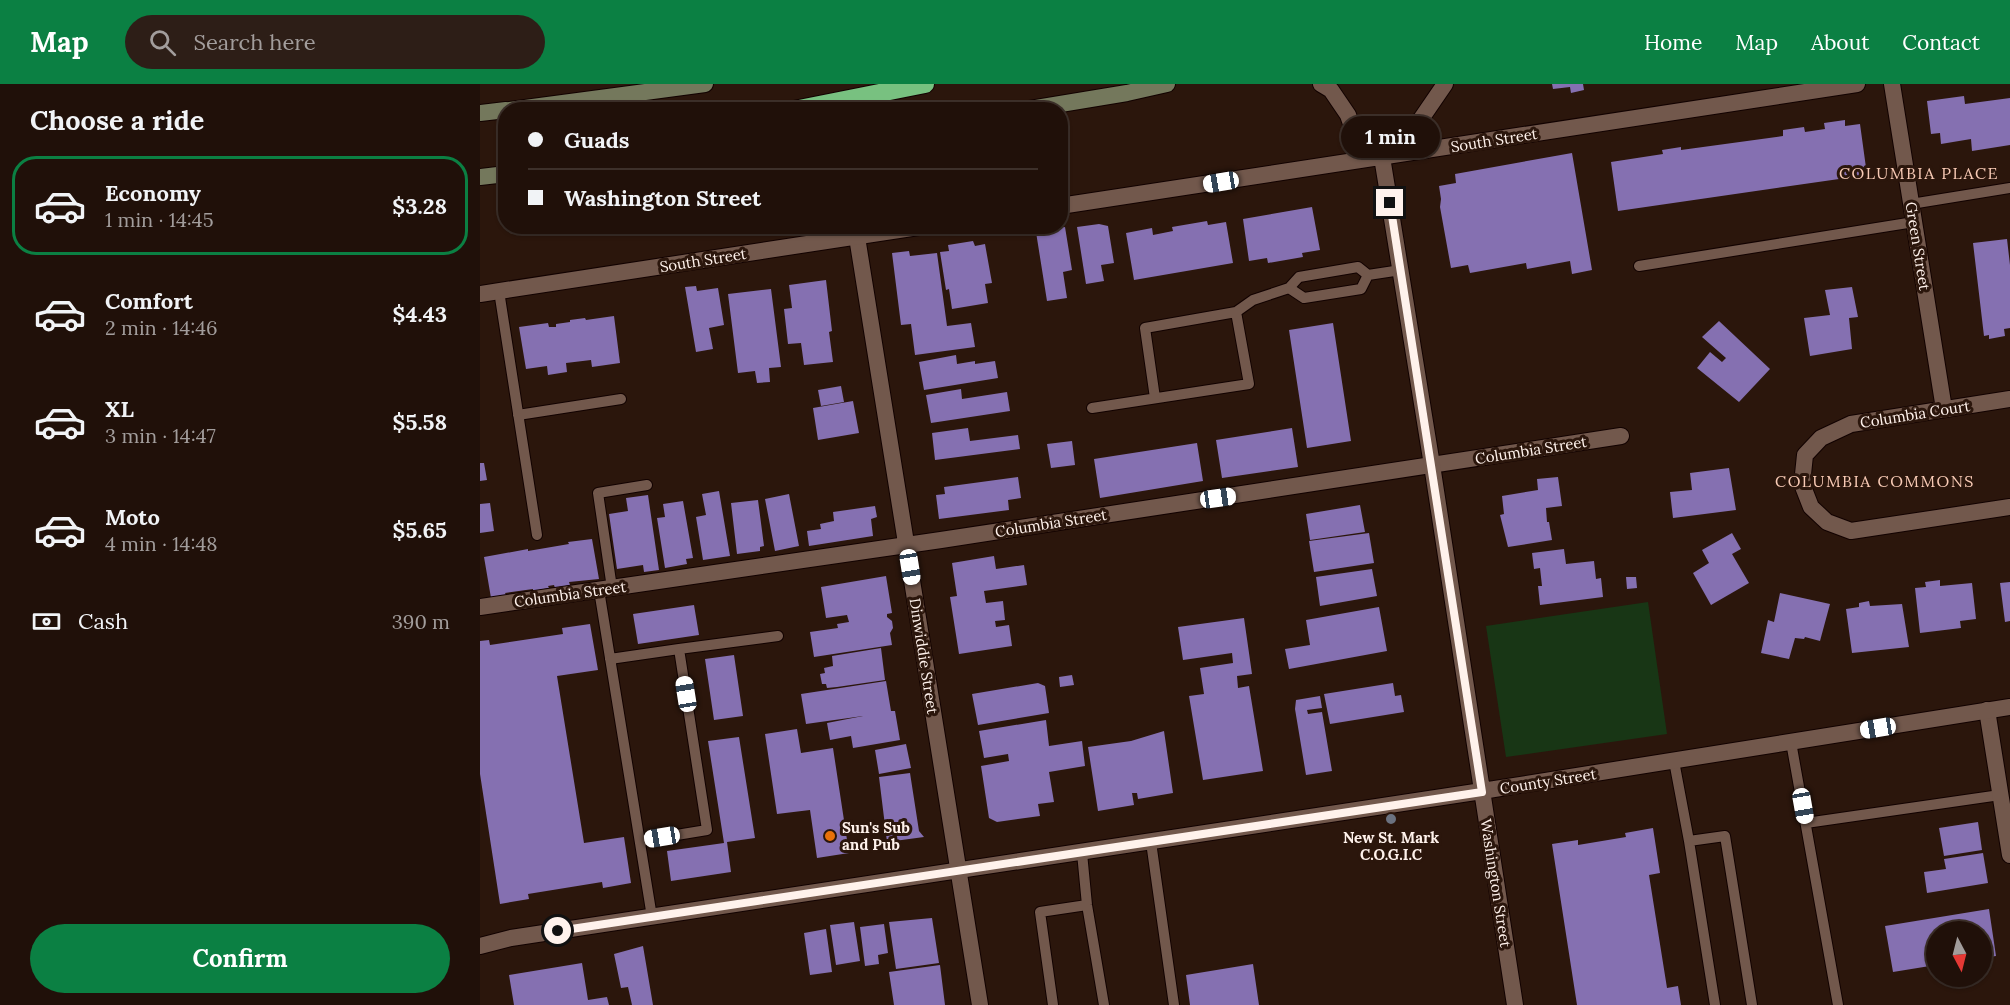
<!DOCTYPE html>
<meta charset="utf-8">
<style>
body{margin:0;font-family:Lora,serif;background:#2d1e17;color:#f1f3f6;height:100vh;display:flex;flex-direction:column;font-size:22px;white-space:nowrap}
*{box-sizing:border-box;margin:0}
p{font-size:20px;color:#a29d9c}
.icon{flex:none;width:33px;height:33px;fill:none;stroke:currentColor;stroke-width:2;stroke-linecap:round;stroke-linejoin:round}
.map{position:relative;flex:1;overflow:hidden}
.details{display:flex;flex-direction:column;background:#201009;width:480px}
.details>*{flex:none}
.guide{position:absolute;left:18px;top:18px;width:570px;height:132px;border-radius:24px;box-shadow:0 2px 4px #0004,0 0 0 2px #3d302a;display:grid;align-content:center;height:132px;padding:0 30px;background:#201009}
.needle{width:39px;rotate:173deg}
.controls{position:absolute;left:1446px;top:837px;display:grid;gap:12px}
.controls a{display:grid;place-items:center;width:66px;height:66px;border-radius:50%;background:#201009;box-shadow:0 2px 4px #0004,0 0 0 2px #3d302a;font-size:30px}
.end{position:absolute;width:27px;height:27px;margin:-14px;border:8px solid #fff2ec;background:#111;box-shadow:0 0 0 3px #111}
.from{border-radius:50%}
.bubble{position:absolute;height:42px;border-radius:21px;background:#201009;box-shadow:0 2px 4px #0004,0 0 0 2px #3d302a;font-size:20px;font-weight:800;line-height:42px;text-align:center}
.car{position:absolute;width:18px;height:36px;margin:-18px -9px;border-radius:8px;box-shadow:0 0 4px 2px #0007;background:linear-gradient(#fff 24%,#345 0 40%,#fff 0 76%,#345 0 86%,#fff 0)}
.guide b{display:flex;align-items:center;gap:21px;height:57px;font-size:22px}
.guide b+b{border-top:2px solid #3d302a}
.guide i{width:15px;height:15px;background:#f1f3f6}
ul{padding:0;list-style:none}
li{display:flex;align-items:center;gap:18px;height:99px;margin:0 12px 9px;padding:0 18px;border:3px solid transparent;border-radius:24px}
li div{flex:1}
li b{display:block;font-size:22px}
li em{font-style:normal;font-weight:800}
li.selected{border-color:#0b8043}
li>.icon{width:54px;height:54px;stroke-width:1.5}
h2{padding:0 30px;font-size:27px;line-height:72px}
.pay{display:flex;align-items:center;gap:15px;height:66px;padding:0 30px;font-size:22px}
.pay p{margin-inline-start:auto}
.cta{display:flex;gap:12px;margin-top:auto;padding:12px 30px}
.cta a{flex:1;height:69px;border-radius:36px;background:#0b8043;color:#fff;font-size:24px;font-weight:800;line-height:69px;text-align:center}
header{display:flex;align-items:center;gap:36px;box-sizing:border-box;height:84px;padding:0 30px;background:#0b8043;color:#fff}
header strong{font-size:28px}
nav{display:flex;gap:33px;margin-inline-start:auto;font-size:21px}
.search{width:420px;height:54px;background:#2d1e17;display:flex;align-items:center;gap:15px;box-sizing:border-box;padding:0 21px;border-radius:33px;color:#a29d9c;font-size:22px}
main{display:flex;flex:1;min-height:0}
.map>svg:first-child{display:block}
.green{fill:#183615}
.building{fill:#8570b1}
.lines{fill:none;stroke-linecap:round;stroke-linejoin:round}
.service-casing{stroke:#120200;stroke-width:12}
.minor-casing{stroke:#120200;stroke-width:18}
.tertiary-casing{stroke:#120200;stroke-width:18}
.secondary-casing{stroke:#120200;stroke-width:18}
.motorway-casing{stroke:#120200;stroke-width:20}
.service{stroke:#72584c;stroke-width:10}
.minor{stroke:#72584c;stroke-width:16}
.tertiary{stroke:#72584c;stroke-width:16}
.secondary{stroke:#74785c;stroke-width:16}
.motorway{stroke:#78c180;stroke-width:18}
.route{stroke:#fff2ec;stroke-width:8}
.worship-dot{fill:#6b7280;stroke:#2b160c;stroke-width:2}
.food-dot{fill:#e8710a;stroke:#2b160c;stroke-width:2}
.labels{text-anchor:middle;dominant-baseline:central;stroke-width:6;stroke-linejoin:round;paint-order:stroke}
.street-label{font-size:15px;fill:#fff2ec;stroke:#2b160c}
.poi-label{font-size:15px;font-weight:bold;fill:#fff2ec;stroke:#2b160c;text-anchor:start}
.neighbourhood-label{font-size:16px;letter-spacing:1.5px;fill:#f9cbb6;stroke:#2b160c}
</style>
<header>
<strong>Map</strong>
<div class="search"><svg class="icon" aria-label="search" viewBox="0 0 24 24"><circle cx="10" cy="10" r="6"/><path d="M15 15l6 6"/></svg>Search here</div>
<nav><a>Home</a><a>Map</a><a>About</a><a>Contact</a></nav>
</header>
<main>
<section class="details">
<h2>Choose a ride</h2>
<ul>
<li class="selected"><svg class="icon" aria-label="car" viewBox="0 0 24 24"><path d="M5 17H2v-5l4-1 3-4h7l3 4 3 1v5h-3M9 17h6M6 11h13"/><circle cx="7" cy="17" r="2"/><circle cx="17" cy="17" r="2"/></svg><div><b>Economy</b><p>1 min · 14:45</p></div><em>$3.28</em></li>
<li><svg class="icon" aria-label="car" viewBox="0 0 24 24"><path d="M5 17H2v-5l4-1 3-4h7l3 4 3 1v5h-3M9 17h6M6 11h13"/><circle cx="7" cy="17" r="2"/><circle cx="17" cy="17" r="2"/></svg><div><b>Comfort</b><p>2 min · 14:46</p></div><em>$4.43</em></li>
<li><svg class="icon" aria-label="car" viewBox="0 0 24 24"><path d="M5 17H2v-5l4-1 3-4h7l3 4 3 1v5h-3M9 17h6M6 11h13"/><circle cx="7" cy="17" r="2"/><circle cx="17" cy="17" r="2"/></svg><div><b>XL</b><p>3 min · 14:47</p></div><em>$5.58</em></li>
<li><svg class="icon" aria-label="car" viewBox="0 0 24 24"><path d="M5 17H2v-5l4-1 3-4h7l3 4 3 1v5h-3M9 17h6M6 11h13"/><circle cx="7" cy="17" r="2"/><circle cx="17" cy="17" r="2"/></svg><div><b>Moto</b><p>4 min · 14:48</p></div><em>$5.65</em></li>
</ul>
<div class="pay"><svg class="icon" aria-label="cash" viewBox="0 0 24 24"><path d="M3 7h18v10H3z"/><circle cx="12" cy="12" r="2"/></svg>Cash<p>390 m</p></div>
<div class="cta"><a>Confirm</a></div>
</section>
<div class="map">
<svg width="1530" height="921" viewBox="0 0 1530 921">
<rect width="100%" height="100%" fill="#2b160c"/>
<!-- green -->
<path class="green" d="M1168 518 1187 650 1026 673 1006 542Z"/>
<!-- building -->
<path class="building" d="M1072 0H1103L1104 6 1091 9 1090 3 1073 5Z
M1484 12 1485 20 1530 14V61L1492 67 1491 55 1461 60 1460 49 1451 50 1447 17Z
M1365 36V42L1380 40 1387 91 1138 127 1131 78 1183 70 1182 66 1201 63V66L1303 52V46L1324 43 1325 48 1345 45 1344 39Z
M1092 69 1112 186 1092 190 1090 177 1047 185 1046 179 990 189 988 181 971 184 960 123 961 115 959 102 976 99 975 90Z
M832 123 840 166 822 169 823 173 788 179 787 174 769 177 763 135Z
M727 137 728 141 746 138 753 179 654 196 646 149 672 144 673 151 693 147 692 143Z
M619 140 628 142 634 179 621 181 624 197 606 200 597 143Z
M585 143 592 186 583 188 587 214 567 217 556 148Z
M1527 155 1530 181V244L1524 245 1525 252 1509 255V251L1504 252 1493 159Z
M493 157 495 162 505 160 512 199 505 200 508 219 472 225 469 205 466 206 460 168 469 167 468 161Z
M429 167 430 172 457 169 467 242 491 239 495 263 435 271 431 240 421 241 412 169Z
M346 196 352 247 349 248 353 278 324 281 321 259 308 260 304 225 312 224 309 201Z
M216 202 217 207 238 204 244 241 229 244 233 265 216 268 205 203Z
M1372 203 1378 233 1369 234 1372 265 1330 272 1324 234 1350 231 1345 206Z
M291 205 301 283 289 284 290 298 277 299 275 287 258 289 248 210Z
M134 232 140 279 112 283 111 276 86 279 87 288 68 291 67 282 46 285 39 243 68 239 69 243H76V240L90 238V236L105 234 106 236Z
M1239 237 1290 285 1259 318 1217 284 1230 268 1242 278 1246 274 1222 253Z
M853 239 871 357 827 364 809 246Z
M476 271 477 280 495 277V280L515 277 518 294 444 306 439 278Z
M361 302 364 318 341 322 338 306Z
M481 305 482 315 527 308 530 327 451 339 446 311Z
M373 317 379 349 338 356 333 324Z
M488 344 490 357 538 351 540 365 455 376 452 349Z
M812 344 818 383 742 394 736 356Z
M592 357 595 381 571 384 567 360Z
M717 359 723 397 620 414 614 375Z
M0 379H4L7 396 0 397Z
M1249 384 1256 426 1193 434 1190 408 1212 406 1210 389Z
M538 393 541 414 528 416 529 426 459 435 456 411 465 410 464 403Z
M1078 393 1082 422 1066 424 1067 438H1069L1072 456 1028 463 1020 431 1024 430 1022 412 1058 406 1057 395Z
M239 407 250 472 223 476 216 433 226 431 222 410Z
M309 410 319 462 295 467 285 415Z
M168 411 179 486 164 488 163 481 137 485 129 430 148 427 146 414Z
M278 416 284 462 280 463V467L257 470 251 419Z
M203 417 213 474 206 475 207 480 185 484 177 434 185 433 183 420Z
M10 419 14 447 0 449V420Z
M880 421 885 448 830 456 826 430Z
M395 422 397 433 391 435 393 452 329 462 327 447 341 445 340 440 354 437 353 428Z
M889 449 894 479 834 488 829 457Z
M1252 449 1261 465 1252 470 1269 499 1231 521 1213 489 1229 479 1222 466Z
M112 455 119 495 89 498 90 501 75 504 74 501 68 502 69 504 53 507V505L25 509 26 511 11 514 4 473 48 465V467L89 460 88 458Z
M1084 465 1086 480 1114 477 1116 495 1121 494 1123 513 1060 521 1058 502H1062L1060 484 1054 485 1052 469Z
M514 472 516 485 544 481 547 501 504 507 506 519 523 517 525 536 515 537 516 543 529 541 532 562 479 570 470 513 477 512 472 479Z
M892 485 897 512 840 522 836 493Z
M406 492 412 529 407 530V533L412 537 413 544 410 549 412 561 334 573 330 548 358 544 357 540 369 538 367 531 346 534 341 503Z
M1146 493H1156L1157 504 1147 505Z
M1460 496V502L1492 499 1496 535 1480 537 1481 544 1440 549 1435 504 1446 503 1445 498Z
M1530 498V537L1525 538 1520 499Z
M1300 509 1350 520 1340 557 1325 553 1324 555 1315 554 1309 575 1281 569 1288 536 1294 538Z
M1389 517 1390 522 1422 520 1429 563 1372 569 1366 525 1379 523V519Z
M214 521 219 551 158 560 153 530Z
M899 523 907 567 809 585 805 565 830 561 826 536Z
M764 534 772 590 757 592 758 604 769 602 783 687 723 696 709 612 724 610 720 584 753 579 752 569 703 576 698 543Z
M110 540 118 586 77 592 104 759 144 753 151 799 123 804 122 798 48 810 49 815 20 820 0 690V557L9 556 10 561 83 550 82 544Z
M401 564 405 596 357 603 347 604 346 600H342L340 590 345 589 344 584 353 582 352 572Z
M254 571 263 632 234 636 225 575Z
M592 591 594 601 580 603 579 593Z
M406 597 411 627H415L420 656 373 664 371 652 350 656 347 639 383 632 326 640 321 610Z
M558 599 565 602 569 629 498 641 492 610Z
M913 599 915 612 921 611 924 628 850 640 844 610Z
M840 612 842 624 827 626 828 630 842 628 852 687 826 691 815 625 816 616Z
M566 636 569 662 602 657 605 682 569 688 574 718 558 720 560 732 517 738 509 734 501 682 529 677 528 670 504 674 499 647Z
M317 645 321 669 353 664 369 769 337 774 330 726 297 730 285 650Z
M684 647 693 709 658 715 657 709H652L654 721 618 727 608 663 651 657Z
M259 653 275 754 247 758 251 788 191 797 187 767 244 759 228 657Z
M426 660 431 684 399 690 395 666Z
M430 689 439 747 444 753 407 758 399 693Z
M1498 738 1502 766 1464 772 1459 744Z
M1173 744 1180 789 1169 791 1187 904 1198 902 1201 921H1097L1072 760 1098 756V761L1146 753 1145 749Z
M1503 769 1508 799 1447 809 1444 788 1466 785 1464 775Z
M1509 825 1516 872 1502 874V848H1456V881L1413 888 1405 842Z
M452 834 459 879 416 885 409 838Z
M374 838 380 877 356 881 350 841Z
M404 840 408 869 398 871 399 880 385 882 380 843Z
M346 845 352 888 330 891 324 849Z
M163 862 173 921H152L148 903 141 904 134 870Z
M102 879 108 916 127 913 129 921H34L29 891Z
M773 880 779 921H710L706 891Z
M460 881 465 921H414L409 888Z"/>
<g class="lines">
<defs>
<path id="service" d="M1431 120 1530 104
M1159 182 1434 138
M809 204 824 214 881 205 888 191
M19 207 57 451
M675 314 665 244 756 228
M612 324 769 300 756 228 773 216 809 204 819 193 878 183 888 191 921 186
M38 331 141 315
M132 504 118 409 167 401
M119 506 172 833
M199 565 298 552
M130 575 199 565 227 746 160 757
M1311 658 1358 921
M1194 677 1209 757 1235 921
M1326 739 1520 711
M1209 757 1245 752 1272 921
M671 758 694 921
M602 769 607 821 624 921
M573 921 560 828 607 821"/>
<path id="minor" d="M1412 0 1464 325
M377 153 500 921
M1530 315 1371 340 1341 354 1325 371 1322 400 1331 423 1347 438 1371 447 1530 423
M0 523 461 456 1141 352
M1507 626 1530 771"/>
<path id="tertiary" d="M841 0 851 6 868 31 876 54 902 73 952 381 1035 921
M902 73 941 35 965 0
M580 122 1377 0
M0 210 445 142
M0 862 31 854 1002 707 1530 623"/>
<path id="secondary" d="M30 26 225 0
M544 26 647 9 687 0
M0 29 26 26
M0 93 26 90"/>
<path id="motorway" d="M314 26 445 0"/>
</defs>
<!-- service casing -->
<use href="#service" class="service-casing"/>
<!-- minor casing -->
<use href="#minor" class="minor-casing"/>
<!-- tertiary casing -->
<use href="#tertiary" class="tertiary-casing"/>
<!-- secondary casing -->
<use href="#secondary" class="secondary-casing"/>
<!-- motorway casing -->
<use href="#motorway" class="motorway-casing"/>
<!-- service -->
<use href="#service" class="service"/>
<!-- minor -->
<use href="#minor" class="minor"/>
<!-- tertiary -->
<use href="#tertiary" class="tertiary"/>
<!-- secondary -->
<use href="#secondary" class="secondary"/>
<!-- motorway -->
<use href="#motorway" class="motorway"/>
</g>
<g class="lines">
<!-- route -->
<path class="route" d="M78 847 1002 708 910 119"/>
</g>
<!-- markers -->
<circle class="worship-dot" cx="911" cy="735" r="6"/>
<circle class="food-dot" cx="350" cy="752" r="6"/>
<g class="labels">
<!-- street labels -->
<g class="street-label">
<text transform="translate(1014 56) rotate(-9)">South Street</text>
<text transform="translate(1438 162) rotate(81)">Green Street</text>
<text transform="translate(223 176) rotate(-9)">South Street</text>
<text transform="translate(1435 330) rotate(-9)">Columbia Court</text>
<text transform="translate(1051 366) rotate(-9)">Columbia Street</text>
<text transform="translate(571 439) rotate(-9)">Columbia Street</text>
<text transform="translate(90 510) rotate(-8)">Columbia Street</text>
<text transform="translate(444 572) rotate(81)">Dinwiddie Street</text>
<text transform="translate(1068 697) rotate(-9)">County Street</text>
<text transform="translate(1016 799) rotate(81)">Washington Street</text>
</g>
<!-- poi labels -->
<g class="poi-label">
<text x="362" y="743">Sun's Sub<tspan x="362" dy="17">and Pub</tspan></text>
<text x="911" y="753" text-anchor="middle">New St. Mark<tspan x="911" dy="17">C.O.G.I.C</tspan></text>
</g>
<!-- neighbourhood labels -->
<g class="neighbourhood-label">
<text x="1439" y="89">COLUMBIA PLACE</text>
<text x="1395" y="397">COLUMBIA COMMONS</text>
</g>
</g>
</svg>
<div class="controls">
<a><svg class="needle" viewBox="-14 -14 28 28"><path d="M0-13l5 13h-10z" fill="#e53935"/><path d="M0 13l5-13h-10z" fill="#a29d9c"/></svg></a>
</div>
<i class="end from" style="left:78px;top:847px"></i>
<i class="end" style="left:910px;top:119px"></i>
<div class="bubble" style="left:861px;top:32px;width:99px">1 min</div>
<i class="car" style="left:741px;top:98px;rotate:261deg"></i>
<i class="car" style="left:738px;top:414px;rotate:82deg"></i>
<i class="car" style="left:430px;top:483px;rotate:171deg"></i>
<i class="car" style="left:206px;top:610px;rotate:351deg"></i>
<i class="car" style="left:1398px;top:644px;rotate:261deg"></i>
<i class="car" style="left:1323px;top:722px;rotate:170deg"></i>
<i class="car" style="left:182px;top:753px;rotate:261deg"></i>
<div class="guide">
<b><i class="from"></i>Guads</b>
<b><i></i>Washington Street</b>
</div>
</div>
</main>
